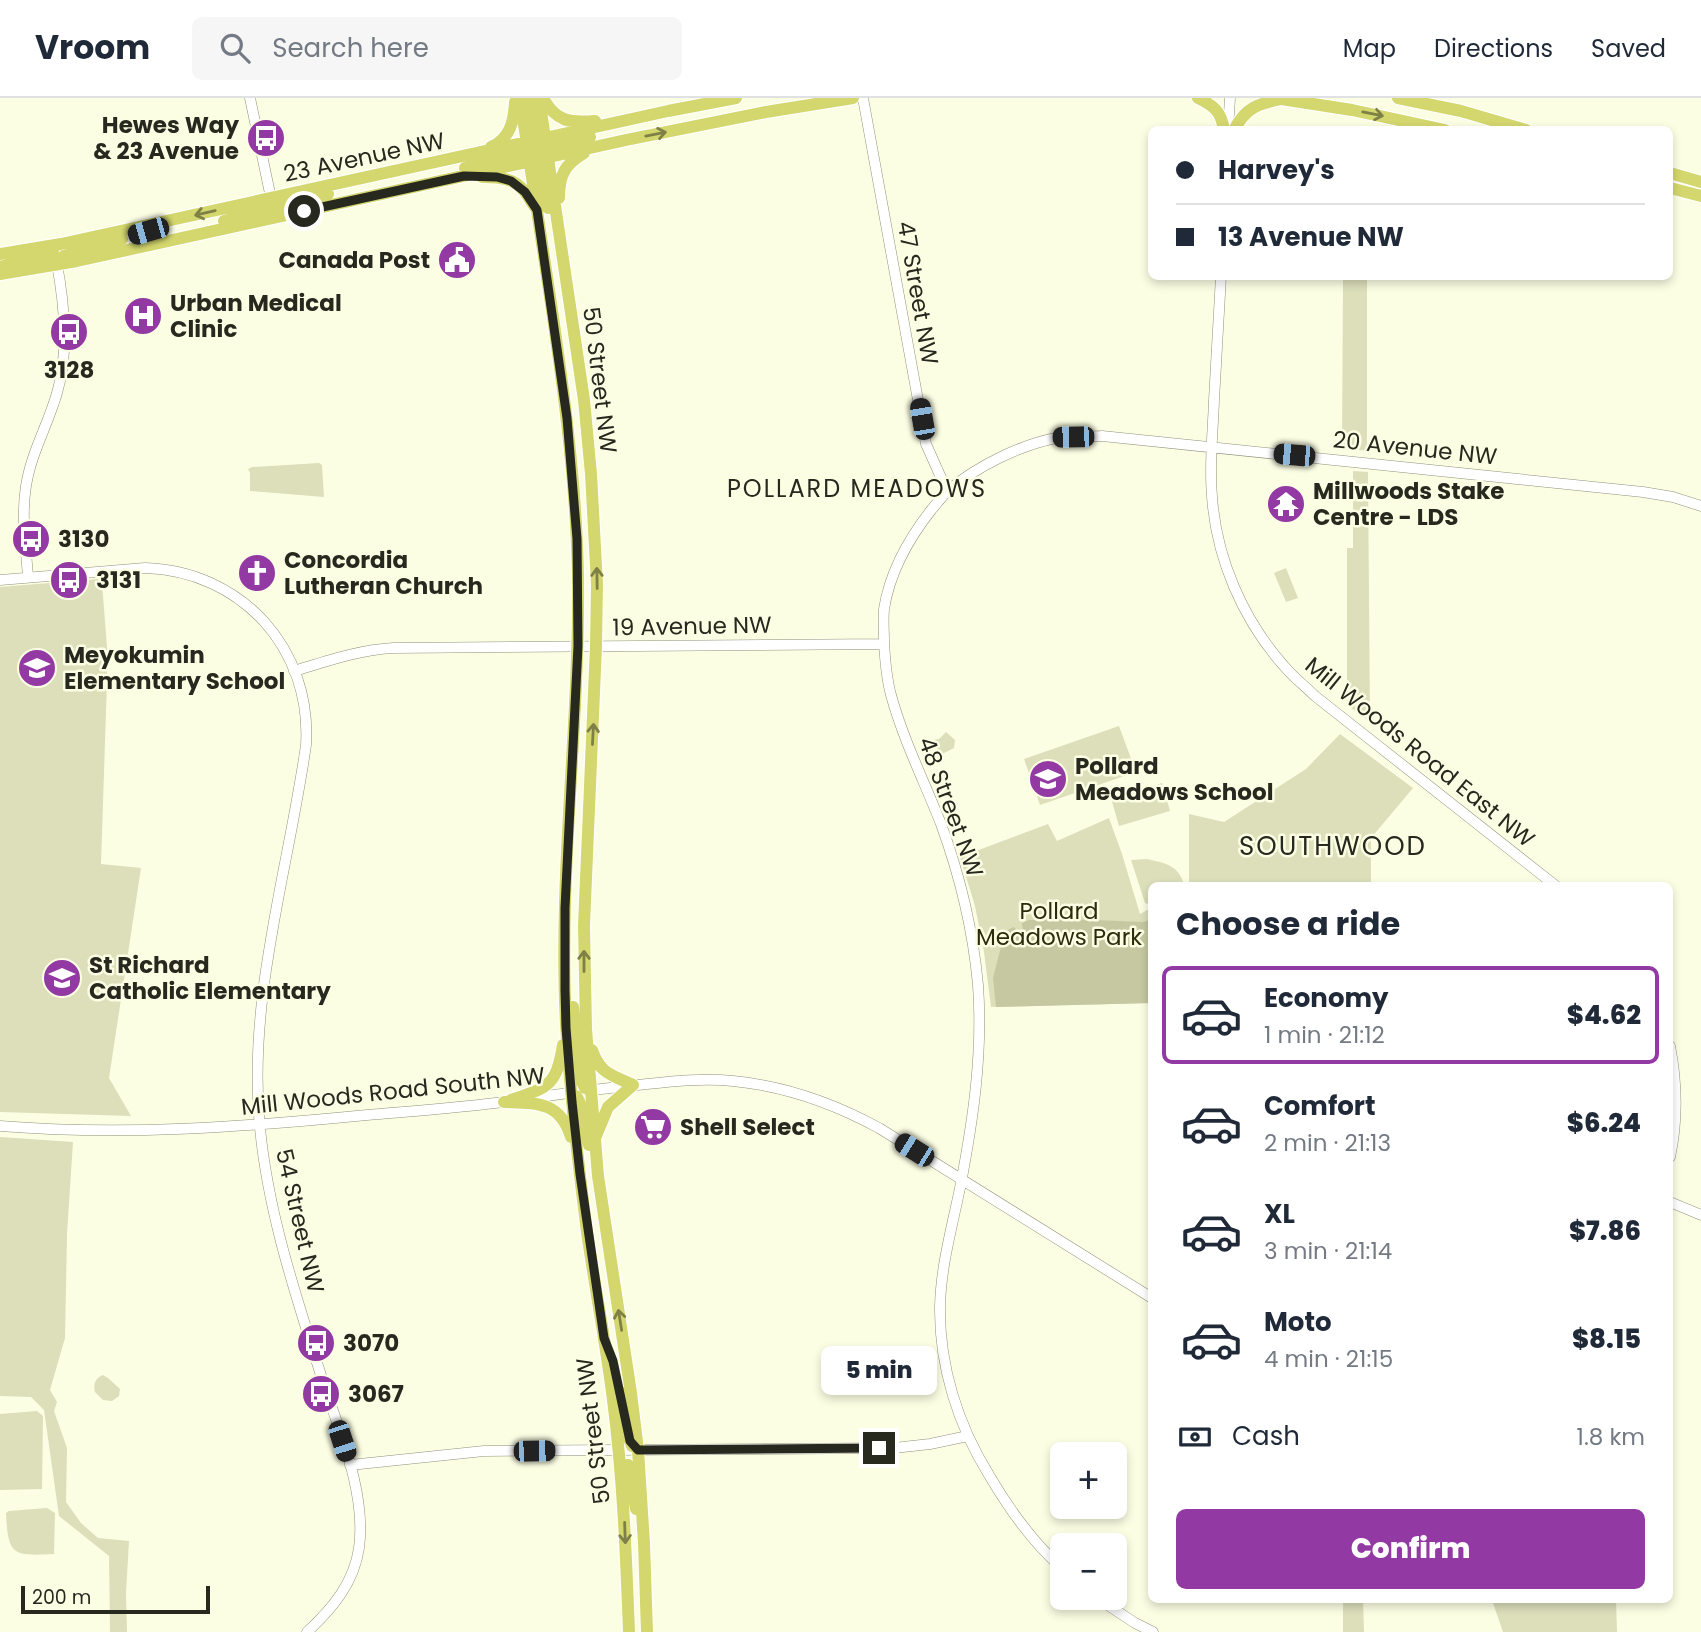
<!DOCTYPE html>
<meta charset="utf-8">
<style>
body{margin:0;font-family:Poppins,sans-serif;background:#f6f6f7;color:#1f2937;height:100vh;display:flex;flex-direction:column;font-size:26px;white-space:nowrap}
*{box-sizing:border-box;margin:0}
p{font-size:23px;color:#747a83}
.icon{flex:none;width:38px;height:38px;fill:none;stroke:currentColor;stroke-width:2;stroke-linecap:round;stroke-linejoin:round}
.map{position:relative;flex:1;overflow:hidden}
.details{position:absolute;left:1148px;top:784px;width:525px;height:721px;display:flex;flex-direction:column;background:#fff;border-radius:10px;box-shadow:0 4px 10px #0003}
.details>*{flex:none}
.top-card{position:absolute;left:1148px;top:28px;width:525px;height:154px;border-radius:10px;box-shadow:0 4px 10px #0003;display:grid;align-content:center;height:154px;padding:0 28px;background:#fff}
.tools{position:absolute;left:1050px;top:1344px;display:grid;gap:14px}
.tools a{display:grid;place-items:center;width:77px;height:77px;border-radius:10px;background:#fff;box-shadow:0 4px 10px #0003;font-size:35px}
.scale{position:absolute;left:21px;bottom:18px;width:189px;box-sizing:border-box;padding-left:7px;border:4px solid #27281e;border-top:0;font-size:19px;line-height:24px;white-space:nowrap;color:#27281e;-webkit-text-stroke:5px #fcfee4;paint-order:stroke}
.end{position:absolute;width:32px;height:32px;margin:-16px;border:9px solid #27281e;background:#fff;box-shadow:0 0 0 4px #fff}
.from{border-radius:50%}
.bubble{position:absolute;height:49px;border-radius:10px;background:#fff;box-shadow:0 4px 10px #0003;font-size:23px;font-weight:800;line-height:49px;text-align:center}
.car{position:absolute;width:21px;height:42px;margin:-21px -10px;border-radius:9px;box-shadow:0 0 5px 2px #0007;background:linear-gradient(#222 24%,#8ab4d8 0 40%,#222 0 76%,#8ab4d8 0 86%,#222 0)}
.top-card b{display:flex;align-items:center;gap:24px;height:66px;font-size:26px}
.top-card b+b{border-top:2px solid #e0e1e3}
.top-card i{width:18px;height:18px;background:#1f2937}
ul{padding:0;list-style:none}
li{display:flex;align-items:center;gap:21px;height:98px;margin:0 14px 10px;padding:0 14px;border:4px solid transparent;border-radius:10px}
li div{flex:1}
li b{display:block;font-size:26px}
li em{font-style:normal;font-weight:800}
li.on{border-color:#9339a3}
li>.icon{width:63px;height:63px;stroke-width:1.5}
h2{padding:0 28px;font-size:32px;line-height:84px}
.pay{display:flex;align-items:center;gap:18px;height:77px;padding:0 28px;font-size:26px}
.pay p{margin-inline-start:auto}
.button{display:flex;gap:14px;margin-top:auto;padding:14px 28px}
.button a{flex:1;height:80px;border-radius:10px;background:#9339a3;color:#fff;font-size:28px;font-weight:800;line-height:80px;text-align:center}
header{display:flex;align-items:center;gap:42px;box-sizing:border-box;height:98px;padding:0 35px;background:#fff;border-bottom:2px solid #e0e1e3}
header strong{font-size:33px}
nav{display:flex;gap:38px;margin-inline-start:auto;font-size:24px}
.search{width:490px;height:63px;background:#f6f6f7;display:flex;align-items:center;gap:18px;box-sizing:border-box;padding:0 24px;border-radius:10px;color:#747a83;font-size:26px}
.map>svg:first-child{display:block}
.green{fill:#dcdfba}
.forest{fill:#c5c8a0}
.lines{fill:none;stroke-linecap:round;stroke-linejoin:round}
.minor-casing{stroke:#90927a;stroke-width:11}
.major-casing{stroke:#fff;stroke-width:14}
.minor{stroke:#fff;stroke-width:10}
.major{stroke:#d4d76e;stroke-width:12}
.oneway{stroke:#7e8046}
.route{stroke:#27281e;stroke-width:9}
.labels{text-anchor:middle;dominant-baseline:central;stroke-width:5;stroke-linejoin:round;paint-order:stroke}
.poi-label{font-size:23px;font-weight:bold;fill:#27281e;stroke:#fcfee4;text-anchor:start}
.street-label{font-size:23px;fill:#27281e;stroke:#fcfee4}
.park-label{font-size:23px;fill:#2b2c0b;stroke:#fcfee4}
.neighbourhood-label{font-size:24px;letter-spacing:2px;fill:#27281e;stroke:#fcfee4}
.quarter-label{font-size:26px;letter-spacing:2px;fill:#27281e;stroke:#fcfee4}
</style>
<header>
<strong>Vroom</strong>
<div class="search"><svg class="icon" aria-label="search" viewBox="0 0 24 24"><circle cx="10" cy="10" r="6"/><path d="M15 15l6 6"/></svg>Search here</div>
<nav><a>Map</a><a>Directions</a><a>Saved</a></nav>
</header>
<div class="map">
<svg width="1701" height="1534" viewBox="0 0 1701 1534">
<rect width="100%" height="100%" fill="#fcfee4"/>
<!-- green -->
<path class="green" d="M1343 179H1367V353L1342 350Z
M319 365 322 367 324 399 250 393V375L248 371 252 369Z
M1353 373 1368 374 1370 624 1347 607V450H1353Z
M1286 470 1298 500 1286 504 1274 475Z
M98 481 102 485 107 549V584L101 766 141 770 109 980 131 1018 0 1014V489Z
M1119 628 1136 674 1040 707 1024 661Z
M946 634 955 642 954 650 940 657 938 652 934 649V642L939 641Z
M1340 636 1413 690 1371 740V787H1189V716L1224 724 1306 671Z
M1162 685 1170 713 1119 728 1111 700Z
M1109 720 1122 756 1140 816 1151 810V905L991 909 984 854 975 808 960 759 1048 726 1057 743Z
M1147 761C1165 765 1179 767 1184 787L1152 788 1151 807 1145 805 1131 762Z
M0 1039 73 1044 67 1136 65 1240 50 1292 57 1304 54 1313 67 1350 66 1404 81 1425 98 1440 129 1443 126 1495 127 1534H110L109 1458 59 1418 44 1312 31 1299 0 1298Z
M103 1277 108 1280 120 1291 119 1298 112 1303 103 1302 95 1294C93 1287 95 1280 103 1277Z
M37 1313 43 1318 42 1391 0 1392V1316Z
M47 1410 55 1415 54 1456C13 1458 8 1458 6 1415L9 1413Z
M1343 1502H1363L1364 1534H1343Z
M1492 1502H1616L1617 1534H1503Z"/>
<!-- forest -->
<path class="forest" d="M1067 821 1144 824 1151 821V905L996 909 993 880 1005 833 1014 829 1017 833 1023 834 1022 825 1029 822Z"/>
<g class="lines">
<defs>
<path id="minor" d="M250 0 272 105
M863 0 926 346 947 393
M1228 32 1230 0
M1221 178C1219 220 1216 261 1214 302 1213 334 1209 366 1212 398 1216 460 1243 522 1284 568 1293 579 1305 588 1315 598L1556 788
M28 479C26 449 21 418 26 388 31 355 48 327 57 295 69 255 64 202 56 161
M0 482 145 470C242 473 312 551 306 647 288 774 247 901 260 1030 268 1113 294 1192 319 1271 336 1326 367 1392 359 1450 354 1485 332 1511 307 1534
M294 573C327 563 358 552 393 550L884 546
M1670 948C1677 984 1678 1022 1670 1059
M524 1001C565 995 606 990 647 986 675 983 704 980 733 983 785 988 833 1005 879 1030L1152 1200
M0 1028C122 1038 245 1029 367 1017 414 1013 462 1010 510 1003
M1670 1104 1701 1117
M350 1367 484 1353 894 1350 930 1346 968 1338
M1062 1470C1032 1444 1009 1411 989 1377 958 1327 939 1268 940 1208 941 1168 952 1129 960 1090 973 1023 983 956 978 887 973 832 960 778 941 726 924 683 903 641 891 597 886 579 885 562 884 544 884 533 883 522 884 511 890 473 909 440 932 411 938 404 943 397 950 391 978 368 1020 347 1056 340 1071 337 1087 339 1102 338L1643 394 1673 399 1701 408
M1097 1500 1135 1525 1153 1534"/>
<path id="major" d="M520 0C530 64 539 128 549 192 563 286 576 381 578 477 580 626 558 776 566 926 570 995 578 1065 587 1134 595 1190 606 1246 613 1302 623 1379 626 1456 629 1534
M529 0 539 48
M539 0 584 302 591 376 597 486 596 548 584 827 586 931 598 1078 631 1295 638 1352 644 1445 647 1534
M543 0C556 24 570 25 595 23
M1198 0C1214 8 1221 13 1224 32
M1275 0 1352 12 1445 32
M1398 0 1461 13 1526 32
M1234 32C1246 9 1258 6 1281 1
M491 49C510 41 514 23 515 4
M541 54 547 50 590 39
M537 59 548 110
M465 70 531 51
M1670 75 1701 84
M482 79C499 79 515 80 525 94 529 99 531 104 535 109
M1670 90 1701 98
M559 100C559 77 565 66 584 55
M273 120 277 112 281 109 328 96
M224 123 263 112 270 107 272 100
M0 156 61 146 668 13 736 0
M58 164 64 158 122 141
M0 169 48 157 53 153 54 147
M0 176 77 163 626 42 766 14 853 0
M573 909 580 980 585 990 590 992
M592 952C600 976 612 977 633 987L608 1009 596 1038
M576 998C584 1008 585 1033 589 1047
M511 1002C549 989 556 988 563 947
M504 1004C536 1005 560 1003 571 1039
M620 1294 628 1338 632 1348
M628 1367 636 1411"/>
</defs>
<!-- minor casing -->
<use href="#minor" class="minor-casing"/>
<!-- major casing -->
<use href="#major" class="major-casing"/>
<!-- minor -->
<use href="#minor" class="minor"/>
<!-- major -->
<use href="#major" class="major"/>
</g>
<!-- one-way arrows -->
<defs><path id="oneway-shaft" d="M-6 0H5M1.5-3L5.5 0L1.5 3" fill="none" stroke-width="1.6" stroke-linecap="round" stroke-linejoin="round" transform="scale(1.75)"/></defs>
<g class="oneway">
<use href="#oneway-shaft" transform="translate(1373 16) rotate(11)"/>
<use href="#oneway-shaft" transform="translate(656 36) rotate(-11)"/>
<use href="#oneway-shaft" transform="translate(205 115) rotate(167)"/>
<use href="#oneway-shaft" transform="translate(597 480) rotate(-91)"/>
<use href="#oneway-shaft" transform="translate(593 636) rotate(-87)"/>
<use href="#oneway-shaft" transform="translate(584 863) rotate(-90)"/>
<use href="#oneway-shaft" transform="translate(620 1222) rotate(-99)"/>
<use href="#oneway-shaft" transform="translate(625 1435) rotate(88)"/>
</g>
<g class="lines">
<!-- route -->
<path class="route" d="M304 113 464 78 497 79 511 83 525 94 537 112 567 320 577 441 578 548 565 810V892L566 930 572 1004 580 1076 604 1240 613 1263 630 1343 638 1352 879 1350"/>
</g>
<!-- icons -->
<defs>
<symbol id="bus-disc" viewBox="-11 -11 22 22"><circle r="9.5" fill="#9339a3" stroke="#fcfee4"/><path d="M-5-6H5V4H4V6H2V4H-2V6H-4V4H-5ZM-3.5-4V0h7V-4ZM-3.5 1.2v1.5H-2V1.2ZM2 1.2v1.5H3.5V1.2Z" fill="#fff"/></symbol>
<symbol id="civic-disc" viewBox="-11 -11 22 22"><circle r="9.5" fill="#9339a3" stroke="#fcfee4"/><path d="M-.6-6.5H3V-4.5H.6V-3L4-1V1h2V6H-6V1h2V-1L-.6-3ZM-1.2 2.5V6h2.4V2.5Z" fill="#fff"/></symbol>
<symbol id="hospital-disc" viewBox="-11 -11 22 22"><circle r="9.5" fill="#9339a3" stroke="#fcfee4"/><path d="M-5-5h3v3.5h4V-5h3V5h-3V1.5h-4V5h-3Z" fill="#fff"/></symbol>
<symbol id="temple-disc" viewBox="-11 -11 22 22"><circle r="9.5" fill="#9339a3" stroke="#fcfee4"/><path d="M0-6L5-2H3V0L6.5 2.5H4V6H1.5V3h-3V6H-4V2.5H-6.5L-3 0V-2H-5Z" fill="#fff"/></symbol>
<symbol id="church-disc" viewBox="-11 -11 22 22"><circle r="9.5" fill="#9339a3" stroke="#fcfee4"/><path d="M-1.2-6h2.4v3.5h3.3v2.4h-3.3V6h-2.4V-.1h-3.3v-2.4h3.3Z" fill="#fff"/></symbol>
<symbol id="school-disc" viewBox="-11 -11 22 22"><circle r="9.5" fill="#9339a3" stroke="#fcfee4"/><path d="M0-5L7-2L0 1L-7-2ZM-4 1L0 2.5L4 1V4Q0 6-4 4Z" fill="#fff"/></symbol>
<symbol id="supermarket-disc" viewBox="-11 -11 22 22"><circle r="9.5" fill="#9339a3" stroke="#fcfee4"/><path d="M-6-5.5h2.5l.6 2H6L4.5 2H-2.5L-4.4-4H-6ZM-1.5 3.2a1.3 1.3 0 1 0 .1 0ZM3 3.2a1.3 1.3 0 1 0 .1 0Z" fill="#fff"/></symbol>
</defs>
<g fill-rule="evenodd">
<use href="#bus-disc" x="244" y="18" width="44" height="44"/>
<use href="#civic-disc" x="435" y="140" width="44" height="44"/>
<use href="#hospital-disc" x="121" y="196" width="44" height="44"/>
<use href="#bus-disc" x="47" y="212" width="44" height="44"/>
<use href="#temple-disc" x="1264" y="384" width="44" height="44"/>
<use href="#bus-disc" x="9" y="419" width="44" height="44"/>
<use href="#church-disc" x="235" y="453" width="44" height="44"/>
<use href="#bus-disc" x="47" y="460" width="44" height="44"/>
<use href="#school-disc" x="15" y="548" width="44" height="44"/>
<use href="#school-disc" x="1026" y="659" width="44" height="44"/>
<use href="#school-disc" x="40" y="858" width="44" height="44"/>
<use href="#supermarket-disc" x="631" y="1007" width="44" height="44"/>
<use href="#bus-disc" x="294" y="1223" width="44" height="44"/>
<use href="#bus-disc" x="299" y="1274" width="44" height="44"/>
</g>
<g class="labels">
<!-- poi labels -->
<g class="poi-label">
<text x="239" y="27" text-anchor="end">Hewes Way<tspan x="239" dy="26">&amp; 23 Avenue</tspan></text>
<text x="430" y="162" text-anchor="end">Canada Post</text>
<text x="170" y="205">Urban Medical<tspan x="170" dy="26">Clinic</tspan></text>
<text x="69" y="272" text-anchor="middle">3128</text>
<text x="1313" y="393">Millwoods Stake<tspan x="1313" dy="26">Centre - LDS</tspan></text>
<text x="58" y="441">3130</text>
<text x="284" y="462">Concordia<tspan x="284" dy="26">Lutheran Church</tspan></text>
<text x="96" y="482">3131</text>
<text x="64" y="557">Meyokumin<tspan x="64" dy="26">Elementary School</tspan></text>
<text x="1075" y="668">Pollard<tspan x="1075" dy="26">Meadows School</tspan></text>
<text x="89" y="867">St Richard<tspan x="89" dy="26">Catholic Elementary</tspan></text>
<text x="680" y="1029">Shell Select</text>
<text x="343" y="1245">3070</text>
<text x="348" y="1296">3067</text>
</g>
<!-- street labels -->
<g class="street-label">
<text transform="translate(364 59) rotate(-12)">23 Avenue NW</text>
<text transform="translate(918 195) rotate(80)">47 Street NW</text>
<text transform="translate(600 282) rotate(83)">50 Street NW</text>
<text transform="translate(1415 350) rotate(6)">20 Avenue NW</text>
<text transform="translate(692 528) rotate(-1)">19 Avenue NW</text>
<text transform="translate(1420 654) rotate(39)">Mill Woods Road East NW</text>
<text transform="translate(951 709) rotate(70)">48 Street NW</text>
<text transform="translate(393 993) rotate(-6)">Mill Woods Road South NW</text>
<text transform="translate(300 1123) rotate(77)">54 Street NW</text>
<text transform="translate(593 1333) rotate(-97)">50 Street NW</text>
</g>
<!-- park labels -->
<g class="park-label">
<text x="1059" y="813">Pollard<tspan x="1059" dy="26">Meadows Park</tspan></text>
</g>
<!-- neighbourhood labels -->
<g class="neighbourhood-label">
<text x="857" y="390">POLLARD MEADOWS</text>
</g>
<!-- quarter labels -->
<g class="quarter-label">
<text x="1333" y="748">SOUTHWOOD</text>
</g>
</g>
</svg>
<div class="tools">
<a>+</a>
<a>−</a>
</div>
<div class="scale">200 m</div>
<i class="end from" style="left:304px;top:113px"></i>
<i class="end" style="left:879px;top:1350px"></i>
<div class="bubble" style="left:821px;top:1248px;width:116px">5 min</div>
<i class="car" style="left:148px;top:133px;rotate:254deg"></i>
<i class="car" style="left:922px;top:321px;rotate:350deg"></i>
<i class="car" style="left:1073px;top:339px;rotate:269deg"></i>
<i class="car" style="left:1294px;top:357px;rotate:275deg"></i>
<i class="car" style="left:914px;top:1052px;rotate:302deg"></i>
<i class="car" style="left:342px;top:1343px;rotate:162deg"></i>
<i class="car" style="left:534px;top:1353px;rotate:89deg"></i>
<div class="top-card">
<b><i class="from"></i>Harvey's</b>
<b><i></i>13 Avenue NW</b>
</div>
<section class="details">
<h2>Choose a ride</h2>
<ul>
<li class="on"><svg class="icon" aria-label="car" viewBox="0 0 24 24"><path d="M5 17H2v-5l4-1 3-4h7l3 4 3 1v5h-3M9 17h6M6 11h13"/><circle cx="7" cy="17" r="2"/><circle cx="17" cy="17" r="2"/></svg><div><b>Economy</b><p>1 min · 21:12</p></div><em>$4.62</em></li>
<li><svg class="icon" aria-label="car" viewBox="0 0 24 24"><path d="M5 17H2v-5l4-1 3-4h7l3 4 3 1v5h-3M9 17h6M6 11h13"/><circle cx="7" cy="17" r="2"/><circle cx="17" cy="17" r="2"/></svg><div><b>Comfort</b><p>2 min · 21:13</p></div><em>$6.24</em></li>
<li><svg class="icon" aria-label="car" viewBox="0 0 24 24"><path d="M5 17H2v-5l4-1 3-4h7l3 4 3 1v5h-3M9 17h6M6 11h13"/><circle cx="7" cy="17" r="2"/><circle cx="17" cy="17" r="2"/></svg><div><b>XL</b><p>3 min · 21:14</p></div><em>$7.86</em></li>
<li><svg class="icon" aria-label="car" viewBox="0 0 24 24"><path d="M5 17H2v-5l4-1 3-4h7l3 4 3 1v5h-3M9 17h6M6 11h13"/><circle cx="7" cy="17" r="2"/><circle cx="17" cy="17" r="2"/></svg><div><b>Moto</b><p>4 min · 21:15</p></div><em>$8.15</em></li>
</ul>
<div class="pay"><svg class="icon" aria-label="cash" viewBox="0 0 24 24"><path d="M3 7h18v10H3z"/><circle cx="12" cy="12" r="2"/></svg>Cash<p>1.8 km</p></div>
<div class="button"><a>Confirm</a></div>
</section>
</div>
